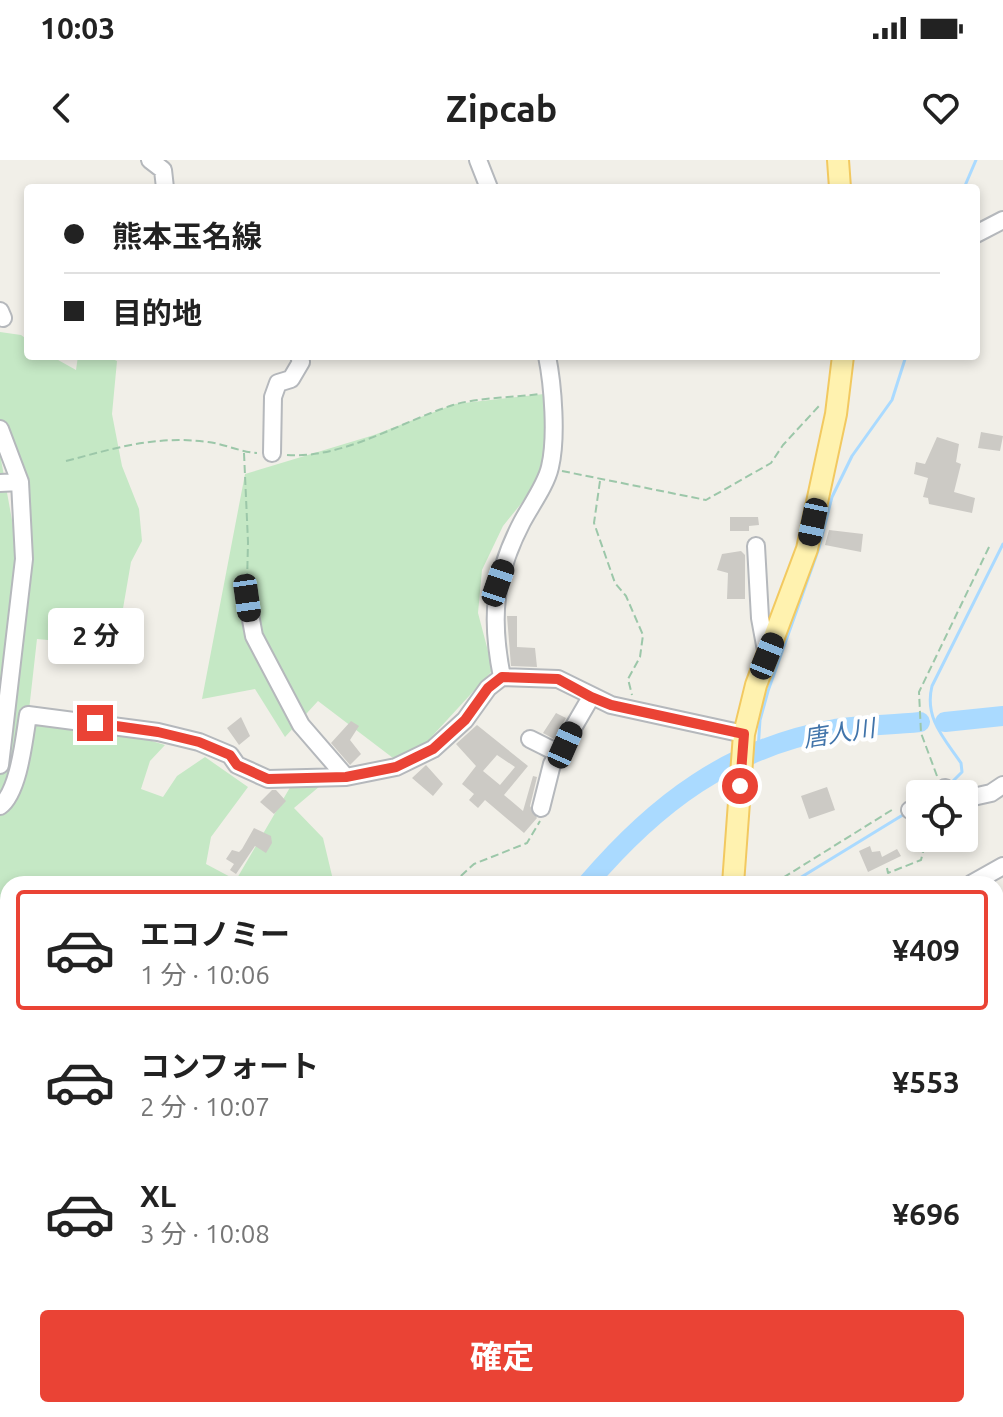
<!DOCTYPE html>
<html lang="ja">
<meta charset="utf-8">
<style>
body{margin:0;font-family:Ubuntu,"Noto Sans JP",sans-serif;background:#f6f6f6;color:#222;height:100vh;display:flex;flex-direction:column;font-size:30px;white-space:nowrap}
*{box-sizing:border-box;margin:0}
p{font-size:26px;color:#767676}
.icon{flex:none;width:44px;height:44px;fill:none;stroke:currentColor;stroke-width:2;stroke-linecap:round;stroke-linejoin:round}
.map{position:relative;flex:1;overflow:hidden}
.drawer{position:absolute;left:0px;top:716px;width:1004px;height:542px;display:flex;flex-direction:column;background:#fff;border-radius:24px 24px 0 0;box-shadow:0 4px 12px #0003}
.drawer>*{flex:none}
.banner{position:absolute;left:24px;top:24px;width:956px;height:176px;border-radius:8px;box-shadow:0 4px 12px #0003;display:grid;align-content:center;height:176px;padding:0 40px;background:#fff}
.buttons{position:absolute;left:906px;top:620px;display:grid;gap:16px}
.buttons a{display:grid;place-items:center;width:72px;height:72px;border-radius:8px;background:#fff;box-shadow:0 4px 12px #0003;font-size:40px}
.end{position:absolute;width:36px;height:36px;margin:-18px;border:10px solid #ea4335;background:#fff;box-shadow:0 0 0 4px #fff}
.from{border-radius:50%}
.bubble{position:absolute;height:56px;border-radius:8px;background:#fff;box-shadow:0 4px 12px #0003;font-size:26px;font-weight:700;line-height:56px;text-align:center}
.car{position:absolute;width:24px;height:48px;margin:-24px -12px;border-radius:10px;box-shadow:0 0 6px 2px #0007;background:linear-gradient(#222 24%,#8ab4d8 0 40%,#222 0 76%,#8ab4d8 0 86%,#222 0)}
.banner b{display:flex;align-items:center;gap:28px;height:76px;font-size:30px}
.banner b+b{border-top:2px solid #e0e0e0}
.banner i{width:20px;height:20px;background:#222}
ul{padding:14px 0 0;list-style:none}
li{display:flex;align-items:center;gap:24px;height:120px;margin:0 16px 12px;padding:0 24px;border:4px solid transparent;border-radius:8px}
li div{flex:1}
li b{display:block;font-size:30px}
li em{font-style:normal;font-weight:700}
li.selected{border-color:#ea4335}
li>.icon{width:72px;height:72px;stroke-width:1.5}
.button{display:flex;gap:16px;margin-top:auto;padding:16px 40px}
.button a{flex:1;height:92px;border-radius:8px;background:#ea4335;color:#fff;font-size:32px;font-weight:700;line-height:92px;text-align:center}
.status{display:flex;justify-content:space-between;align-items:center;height:56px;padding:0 40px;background:#fff;direction:ltr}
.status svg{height:22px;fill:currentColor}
header{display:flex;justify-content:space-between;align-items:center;height:104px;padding:0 40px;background:#fff;font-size:36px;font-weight:700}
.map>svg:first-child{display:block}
.green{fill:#c5e8c5}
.water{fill:#aadaff}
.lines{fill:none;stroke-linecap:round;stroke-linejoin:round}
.stream{stroke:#aadaff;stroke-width:3}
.river{stroke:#aadaff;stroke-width:20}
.building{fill:#cccac5;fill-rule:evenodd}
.minor-casing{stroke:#b5b8bc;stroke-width:20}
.major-casing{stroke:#f2c960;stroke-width:24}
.path{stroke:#9cc7a9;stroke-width:2;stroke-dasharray:8 4;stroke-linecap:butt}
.minor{stroke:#fff;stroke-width:16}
.major{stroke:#fff2af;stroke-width:20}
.route{stroke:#ea4335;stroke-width:10}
.labels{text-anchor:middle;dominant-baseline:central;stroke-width:8;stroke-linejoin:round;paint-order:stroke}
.water-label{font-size:24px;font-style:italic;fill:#4174aa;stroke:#fff}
</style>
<div class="status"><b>10:03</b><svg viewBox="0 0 49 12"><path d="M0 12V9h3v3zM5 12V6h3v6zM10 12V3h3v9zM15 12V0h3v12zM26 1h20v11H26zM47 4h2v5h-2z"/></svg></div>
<header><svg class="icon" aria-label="back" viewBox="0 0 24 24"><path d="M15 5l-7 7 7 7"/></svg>Zipcab<svg class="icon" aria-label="heart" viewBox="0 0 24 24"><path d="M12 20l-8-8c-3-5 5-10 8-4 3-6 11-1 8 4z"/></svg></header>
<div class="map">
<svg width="1003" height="1257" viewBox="0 0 1003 1257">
<rect width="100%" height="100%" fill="#f1efe8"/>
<!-- green -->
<path class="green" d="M0 172 21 175 28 180V196H51L76 210 78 196H106L117 201 112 254 122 306 139 349 142 381 131 402 121 460 111 486 37 479 28 559 142 578 165 585 150 601 141 629 163 637 177 616 205 597 248 627 211 677 206 704 236 720 292 624 320 626 294 648 323 678 334 724H8V938L0 934V294L16 382 21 347 0 267Z
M553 233 550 308 503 366 482 410 478 453 493 510 424 585 393 598 318 541 285 577 255 529 202 539 245 314 374 275 455 244Z
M1003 1194V1257H906L904 1250H996V1196Z"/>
<!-- water -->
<path class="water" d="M1003 852V1143L996 1148V855Z
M532 1250H819L808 1257H528Z"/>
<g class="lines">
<!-- stream -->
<path class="stream" d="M964 28 976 0
M758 590 760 560 768 531 819 388 832 337 852 296 892 240 906 196
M949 625 962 612 961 603C944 578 924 558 932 526L1003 384
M790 724 906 653
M251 1257 255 1250"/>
<!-- river -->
<path class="river" d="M945 562 1003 556
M587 724C656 643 729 588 835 569 863 565 892 565 920 562
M230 1257 234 1250"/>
</g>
<!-- building -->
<path class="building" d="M981 272 1003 276 1000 291 978 288Z
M937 277 959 284 956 302 961 304 954 332 975 338 972 353 929 344 928 338 923 337 928 318 914 314 916 302 925 304Z
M730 357H758L759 365 749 366V371H730Z
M829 370 863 374 861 392 825 385Z
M741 391 745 395V439H727L728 413 717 410 722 394Z
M507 456H517V487L535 488 537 507 511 506Z
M556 553 566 558 554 579 543 573Z
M241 557 250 576 239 585 227 568Z
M351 561 359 566 350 580 361 594 350 605 331 583Z
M477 565 528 606 504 635 523 651 533 616 537 617 530 646 537 658 524 673 485 640 478 648 469 640 474 634 462 624 476 606 456 584ZM497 595 515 607 500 625 483 611Z
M426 605 443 624 433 636 412 618Z
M827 627 835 650 809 659 801 636Z
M272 630H276L286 641 274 654 260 642Z
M254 668 271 676 272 683 266 693 255 686 236 714 230 710 234 704 226 699 232 690 239 692 242 689Z
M870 686 872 692 880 691 882 697 897 689 901 696 868 712 859 691Z"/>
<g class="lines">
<defs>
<path id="minor" d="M150 0 163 10 165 28
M478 0 489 28
M976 74 1003 60
M0 151 3 158
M0 269 20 322 24 399 0 605
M272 293 273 237 278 223 291 219 301 202 299 196
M0 323 20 322
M756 386 760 458 767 496
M247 438 254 476 301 565 346 617
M502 517C490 457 494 416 522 362 531 345 546 325 550 307 557 278 553 225 547 196
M530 579 558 593
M945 628 950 634
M964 639 991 633 1003 625
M0 646C19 632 24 579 28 555L158 572 199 582 230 595 237 605 268 619 346 617 396 607 433 589 465 560 488 528 502 517 558 519 611 545 744 574
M541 648 552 604 591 537
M910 650 920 648
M971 724 1003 706
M0 934 8 938
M48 1257 50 1250
M328 1257 332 1250"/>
<path id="major" d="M838 0 840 28
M733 724 744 574 756 525 807 389 836 254 843 196
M268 1257 271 1250"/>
</defs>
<!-- minor casing -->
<use href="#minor" class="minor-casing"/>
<!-- major casing -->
<use href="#major" class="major-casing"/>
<!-- path -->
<path class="path" d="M244 293 248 382 247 423
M287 295C343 299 400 262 453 245 480 237 511 238 539 234
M66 301C116 288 156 275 208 282 225 284 240 292 257 293
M562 311 706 340 771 303 783 285 819 246
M600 321 594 363 615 423 626 436 643 475 640 497 628 519 632 535
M937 616 921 573 919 532 990 385
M917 635 934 620
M914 662 920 677
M887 708 888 713 921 700 924 688 920 678
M452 724 474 704 527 683 540 661
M773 724 895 648
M996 1195 1003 1194
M904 1250 906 1257
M853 1257 869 1250"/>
<!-- minor -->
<use href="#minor" class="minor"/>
<!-- major -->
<use href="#major" class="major"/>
</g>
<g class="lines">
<!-- route -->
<path class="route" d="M95 563 158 572 199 582 230 595 237 605 268 619 346 617 396 607 433 589 465 560 488 528 502 517 558 519 591 537 611 545 744 574 740 626"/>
</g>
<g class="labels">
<!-- water labels -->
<g class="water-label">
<text transform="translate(839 573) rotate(-9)">唐人川</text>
</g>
</g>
</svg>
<div class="buttons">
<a><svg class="icon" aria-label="locate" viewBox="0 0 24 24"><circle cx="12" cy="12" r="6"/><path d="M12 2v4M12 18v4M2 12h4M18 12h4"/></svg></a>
</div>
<i class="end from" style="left:740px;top:626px"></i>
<i class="end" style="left:95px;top:563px"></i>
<div class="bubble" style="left:48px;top:448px;width:96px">2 分</div>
<i class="car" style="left:813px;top:362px;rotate:192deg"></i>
<i class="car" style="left:498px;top:423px;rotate:19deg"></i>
<i class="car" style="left:247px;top:438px;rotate:172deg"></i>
<i class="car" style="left:767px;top:496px;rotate:22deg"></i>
<i class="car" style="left:565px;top:585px;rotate:24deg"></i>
<div class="banner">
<b><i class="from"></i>熊本玉名線</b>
<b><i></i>目的地</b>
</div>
<section class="drawer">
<ul>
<li class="selected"><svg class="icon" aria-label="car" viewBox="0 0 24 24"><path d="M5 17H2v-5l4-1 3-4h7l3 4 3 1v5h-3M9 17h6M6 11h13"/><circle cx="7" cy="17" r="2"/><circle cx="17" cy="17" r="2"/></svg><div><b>エコノミー</b><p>1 分 · 10:06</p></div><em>¥409</em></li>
<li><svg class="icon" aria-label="car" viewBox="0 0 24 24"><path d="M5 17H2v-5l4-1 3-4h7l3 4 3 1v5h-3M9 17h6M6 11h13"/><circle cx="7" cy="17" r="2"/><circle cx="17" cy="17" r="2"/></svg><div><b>コンフォート</b><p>2 分 · 10:07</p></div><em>¥553</em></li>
<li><svg class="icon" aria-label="car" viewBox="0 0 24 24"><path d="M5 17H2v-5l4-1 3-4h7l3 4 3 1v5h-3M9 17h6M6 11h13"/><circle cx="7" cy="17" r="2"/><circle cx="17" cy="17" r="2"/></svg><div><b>XL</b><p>3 分 · 10:08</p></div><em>¥696</em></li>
</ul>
<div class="button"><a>確定</a></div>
</section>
</div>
